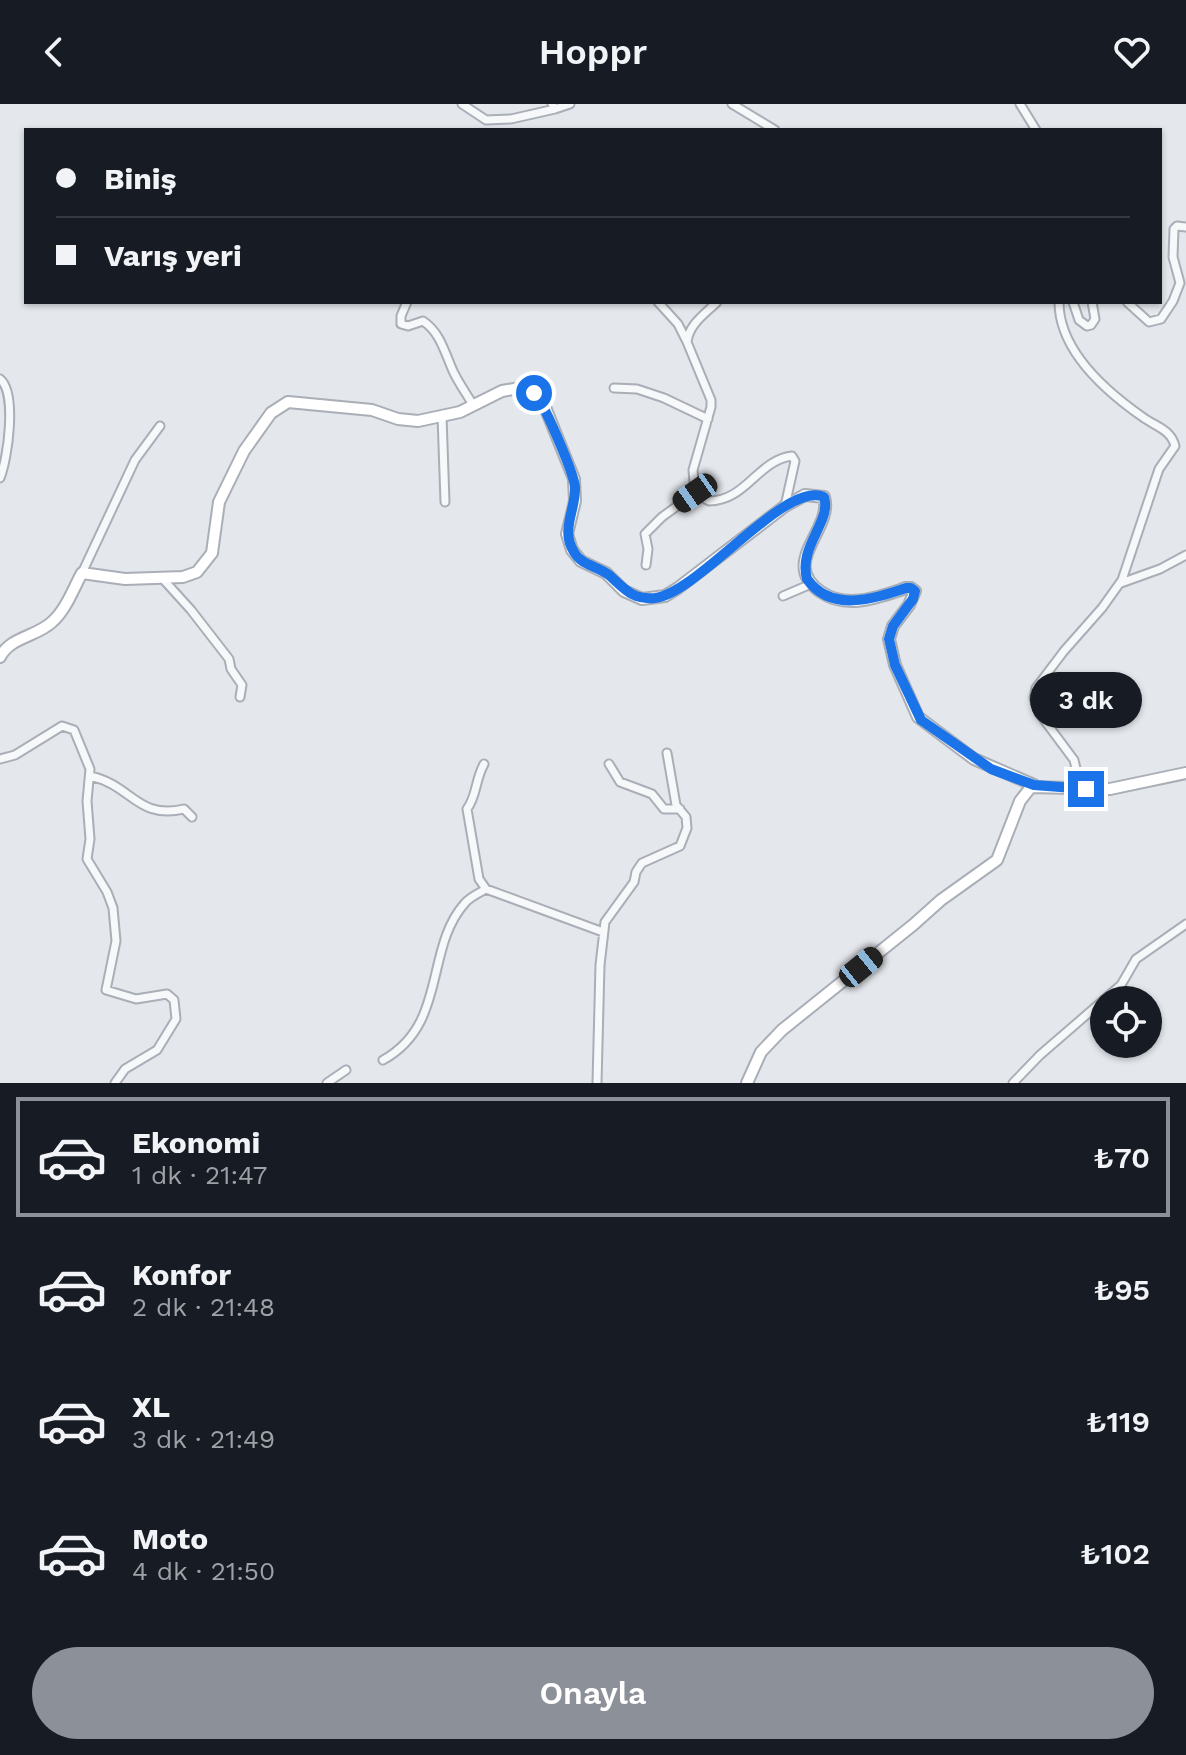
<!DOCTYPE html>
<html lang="tr">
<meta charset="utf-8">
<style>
body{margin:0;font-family:"Work Sans",sans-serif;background:#20242c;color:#f1f3f6;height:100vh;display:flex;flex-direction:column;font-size:30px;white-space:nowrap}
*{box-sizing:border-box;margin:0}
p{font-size:26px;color:#9ea1a6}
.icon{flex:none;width:44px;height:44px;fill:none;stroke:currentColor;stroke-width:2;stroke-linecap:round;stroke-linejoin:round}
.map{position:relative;height:979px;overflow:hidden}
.details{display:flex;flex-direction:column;background:#171b24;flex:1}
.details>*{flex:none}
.guide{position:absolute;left:24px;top:24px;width:1138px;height:176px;border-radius:0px;box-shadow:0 2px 6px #0004;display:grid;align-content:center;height:176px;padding:0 32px;background:#171b24}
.fabs{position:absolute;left:1090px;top:882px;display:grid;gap:16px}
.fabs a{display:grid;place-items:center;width:72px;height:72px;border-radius:50%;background:#171b24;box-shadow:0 2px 6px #0004;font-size:40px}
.end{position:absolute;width:36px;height:36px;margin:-18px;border:10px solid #1a73e8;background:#fff;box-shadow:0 0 0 4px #fff}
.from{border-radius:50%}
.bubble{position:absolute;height:56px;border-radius:28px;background:#171b24;box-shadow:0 2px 6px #0004;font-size:26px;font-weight:600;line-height:56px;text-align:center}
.car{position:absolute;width:24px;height:48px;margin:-24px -12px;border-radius:10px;box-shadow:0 0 6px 2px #0007;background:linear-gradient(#222 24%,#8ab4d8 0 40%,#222 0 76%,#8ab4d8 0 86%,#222 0)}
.guide b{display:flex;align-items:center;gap:28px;height:76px;font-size:30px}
.guide b+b{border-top:2px solid #363941}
.guide i{width:20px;height:20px;background:#f1f3f6}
ul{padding:14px 0 0;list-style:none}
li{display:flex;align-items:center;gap:24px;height:120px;margin:0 16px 12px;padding:0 16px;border:4px solid transparent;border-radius:0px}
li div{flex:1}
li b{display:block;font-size:30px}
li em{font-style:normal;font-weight:600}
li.on{border-color:#8c9099}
li>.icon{width:72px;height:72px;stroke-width:1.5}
.primary-button{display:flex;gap:16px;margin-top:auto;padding:16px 32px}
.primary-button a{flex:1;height:92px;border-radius:48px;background:#8c9099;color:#fff;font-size:32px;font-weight:600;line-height:92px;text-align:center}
header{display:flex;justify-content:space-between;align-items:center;height:104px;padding:0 32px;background:#171b24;font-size:36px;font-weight:600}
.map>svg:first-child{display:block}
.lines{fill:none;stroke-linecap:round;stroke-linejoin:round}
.street-casing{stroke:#a9aeb7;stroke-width:11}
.secondary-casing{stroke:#a9aeb7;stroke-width:14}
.street{stroke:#f7f8fa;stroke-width:7}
.secondary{stroke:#fff;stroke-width:10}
.route{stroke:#1a73e8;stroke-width:10}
</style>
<header><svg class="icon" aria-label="back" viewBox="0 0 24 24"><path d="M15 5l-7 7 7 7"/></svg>Hoppr<svg class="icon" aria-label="heart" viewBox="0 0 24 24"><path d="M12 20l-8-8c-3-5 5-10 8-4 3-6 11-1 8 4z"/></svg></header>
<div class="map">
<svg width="1186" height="979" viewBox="0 0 1186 979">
<rect width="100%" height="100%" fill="#e4e7ec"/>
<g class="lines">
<defs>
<path id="street" d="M462 0 486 16 511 15 555 5
M552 0 555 5 570 0
M732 0 775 26
M1020 0 1036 26
M407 198 401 212V220L408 222 423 217C440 228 445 249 453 267 458 278 466 289 473 301
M658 198 678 220 686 236
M717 198C705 210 689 220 687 238L711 296V303L693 366 695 389 709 397C746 397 758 356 792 352L795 357 785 402
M1059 198C1059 247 1108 289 1144 314 1157 323 1171 326 1175 342L1159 365 1122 476 1102 504 1064 547 1036 584 1034 594 1039 609 1074 656 1081 685
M1073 198 1079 216 1087 222 1091 221 1095 215 1092 198
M1127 198 1149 218 1161 215 1173 197 1180 179 1173 153 1174 125 1177 122 1186 123
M0 275C17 289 8 354 0 374
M614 284 637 285 664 294 708 315
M442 312 445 398
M646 461 648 445 645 430 662 413 695 389
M82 469 135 356 160 322
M162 474 191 506 229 555 231 565 242 581 240 593
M1121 479 1160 465 1186 451
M783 492 811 480
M0 655 15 651 62 622 74 626 90 665 87 697 90 735 87 755 107 788 113 804 116 837 106 886 136 895 167 890 174 896 176 915 157 946 125 965 115 979
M484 660C475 676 477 692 467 705L479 775 486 785 603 828
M609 660 620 678 652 690 664 705H680
M90 672C132 681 137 716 184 705L192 713
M383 956C448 920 424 845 465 799 470 793 479 789 486 785
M327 979 346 966
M597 979 600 861 605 818 634 778 636 768 642 759 680 742 687 724 686 713 676 701 667 649
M1013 979 1040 951 1121 881 1136 855 1186 820"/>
<path id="secondary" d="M0 553C10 533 36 533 52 518 66 506 73 485 82 469L125 475 183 473 197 468 212 449 219 398 244 347 271 309 288 298 372 306 398 315 418 317 460 308 502 287 520 284 534 289 545 303 574 375 575 397 567 430 572 446 581 457 606 469 624 487 642 495 665 492 678 484 785 402 805 391 824 393C834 425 778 459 821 488 847 506 879 493 906 484H911L915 487 909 501 893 522 889 535 895 561 918 613 974 655 1034 681
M747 979 761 948 782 926 913 821 941 796 997 756 1020 697 1031 683 1110 685 1186 669"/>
</defs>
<!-- street casing -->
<use href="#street" class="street-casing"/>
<!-- secondary casing -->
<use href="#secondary" class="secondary-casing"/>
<!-- street -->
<use href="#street" class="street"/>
<!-- secondary -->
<use href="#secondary" class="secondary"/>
</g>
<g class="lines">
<!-- route -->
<path class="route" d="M534 289C543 296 574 370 575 383 576 406 560 426 574 448 581 461 597 462 609 471 625 485 632 496 655 494 700 488 785 376 824 393 832 418 798 442 807 475 831 509 873 495 906 484H911L915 487 913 495 893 522 889 535 895 561 921 616 991 665 1034 681 1086 685"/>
</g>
</svg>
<div class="fabs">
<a><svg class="icon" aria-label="locate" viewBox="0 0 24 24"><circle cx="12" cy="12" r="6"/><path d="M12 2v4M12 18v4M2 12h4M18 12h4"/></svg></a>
</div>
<i class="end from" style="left:534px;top:289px"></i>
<i class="end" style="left:1086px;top:685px"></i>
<div class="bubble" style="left:1030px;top:568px;width:112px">3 dk</div>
<i class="car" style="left:695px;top:389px;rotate:235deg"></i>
<i class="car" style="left:861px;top:863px;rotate:51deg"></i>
<div class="guide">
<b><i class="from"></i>Biniş</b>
<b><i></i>Varış yeri</b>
</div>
</div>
<section class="details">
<ul>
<li class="on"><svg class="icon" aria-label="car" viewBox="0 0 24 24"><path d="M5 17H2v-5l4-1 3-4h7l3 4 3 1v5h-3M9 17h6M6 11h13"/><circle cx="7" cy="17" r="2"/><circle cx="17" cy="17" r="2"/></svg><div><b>Ekonomi</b><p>1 dk · 21:47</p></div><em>₺70</em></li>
<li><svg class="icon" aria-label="car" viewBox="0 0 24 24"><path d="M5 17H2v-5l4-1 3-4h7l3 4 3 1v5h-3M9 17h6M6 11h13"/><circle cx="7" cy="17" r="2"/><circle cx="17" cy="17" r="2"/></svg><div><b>Konfor</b><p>2 dk · 21:48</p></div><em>₺95</em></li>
<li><svg class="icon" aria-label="car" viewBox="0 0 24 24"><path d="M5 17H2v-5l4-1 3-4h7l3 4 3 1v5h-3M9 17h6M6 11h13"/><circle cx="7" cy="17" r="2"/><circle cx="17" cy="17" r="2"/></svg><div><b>XL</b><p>3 dk · 21:49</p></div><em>₺119</em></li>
<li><svg class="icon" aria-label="car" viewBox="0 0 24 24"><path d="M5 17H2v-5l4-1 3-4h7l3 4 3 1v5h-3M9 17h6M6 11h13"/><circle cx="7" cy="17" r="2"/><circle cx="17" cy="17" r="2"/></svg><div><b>Moto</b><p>4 dk · 21:50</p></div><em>₺102</em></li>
</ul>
<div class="primary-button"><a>Onayla</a></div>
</section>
